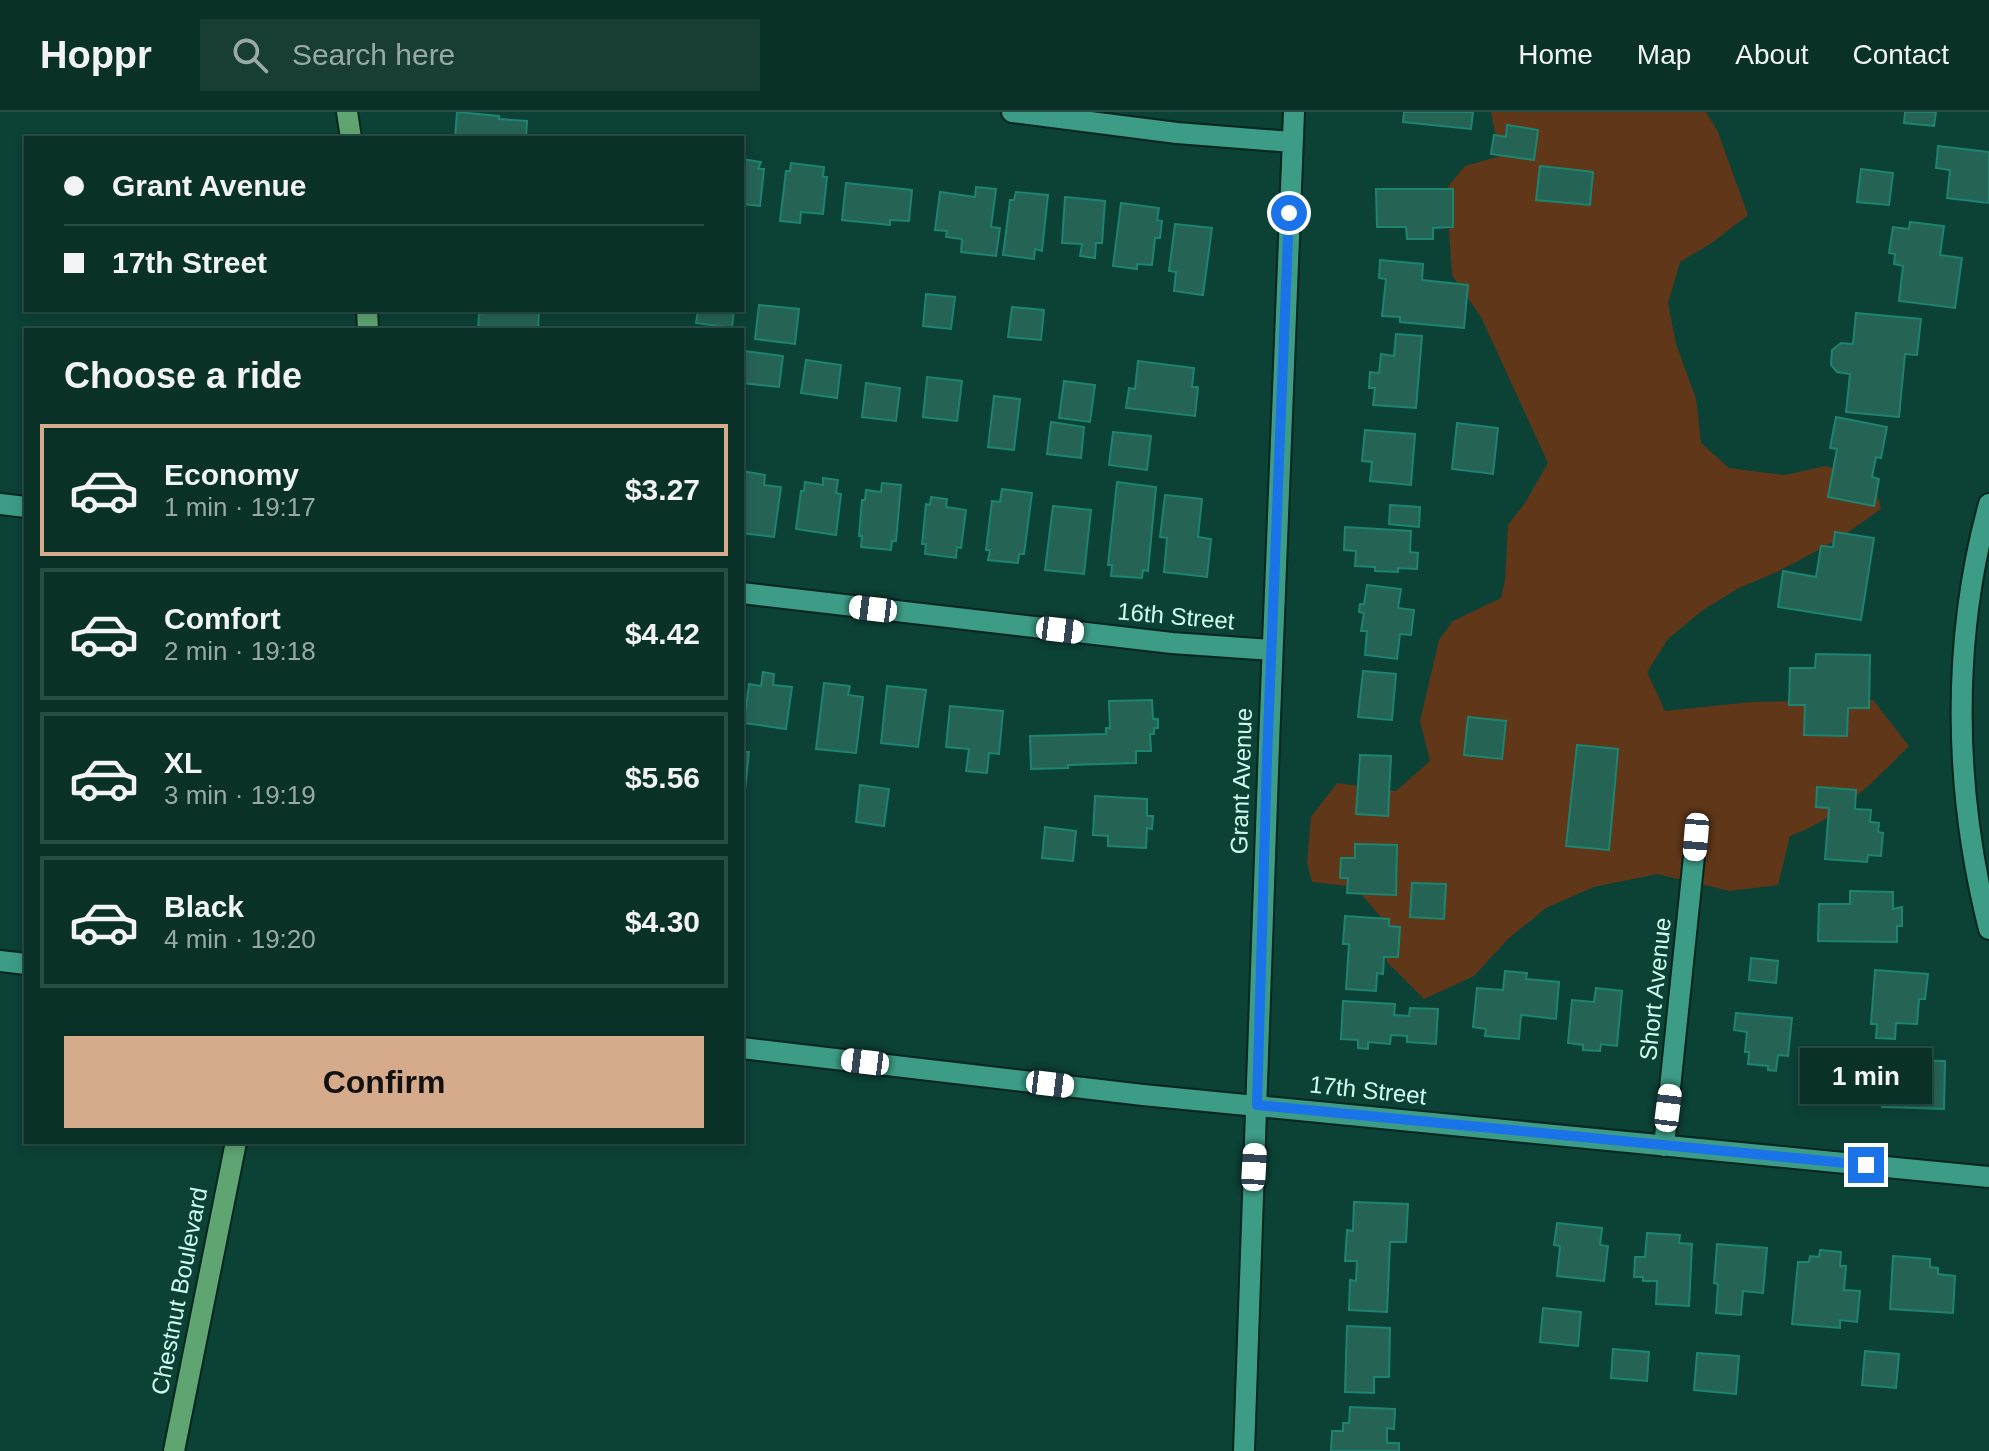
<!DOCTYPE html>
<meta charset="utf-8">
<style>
body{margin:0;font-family:Arial,sans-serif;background:#173d34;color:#f1f3f6;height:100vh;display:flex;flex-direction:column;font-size:30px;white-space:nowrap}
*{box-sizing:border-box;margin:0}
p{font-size:26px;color:#99a9a8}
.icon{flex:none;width:44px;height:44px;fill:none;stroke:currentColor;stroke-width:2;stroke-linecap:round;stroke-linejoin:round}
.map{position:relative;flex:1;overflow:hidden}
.sheet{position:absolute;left:24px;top:216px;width:720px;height:816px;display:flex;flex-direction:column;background:#093128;border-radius:0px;box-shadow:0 4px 12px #0003,0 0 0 2px #294c45}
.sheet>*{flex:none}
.banner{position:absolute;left:24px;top:24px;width:720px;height:176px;border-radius:0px;box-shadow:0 4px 12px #0003,0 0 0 2px #294c45;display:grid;align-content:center;height:176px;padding:0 40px;background:#093128}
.end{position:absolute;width:36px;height:36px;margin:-18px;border:10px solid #1a73e8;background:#fff;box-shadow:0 0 0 4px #fff}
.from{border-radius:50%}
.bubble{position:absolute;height:56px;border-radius:0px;background:#093128;box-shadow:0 4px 12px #0003,0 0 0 2px #294c45;font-size:26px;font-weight:700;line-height:56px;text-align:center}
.car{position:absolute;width:24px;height:48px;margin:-24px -12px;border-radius:10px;box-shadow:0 0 6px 2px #0007;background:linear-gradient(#fff 24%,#345 0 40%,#fff 0 76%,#345 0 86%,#fff 0)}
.banner b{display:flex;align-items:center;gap:28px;height:76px;font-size:30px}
.banner b+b{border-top:2px solid #294c45}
.banner i{width:20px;height:20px;background:#f1f3f6}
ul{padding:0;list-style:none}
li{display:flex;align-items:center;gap:24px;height:132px;margin:0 16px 12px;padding:0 24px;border:4px solid #294c45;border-radius:0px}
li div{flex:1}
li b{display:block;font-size:30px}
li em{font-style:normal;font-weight:700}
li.current{border-color:#d6ab8b}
li>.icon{width:72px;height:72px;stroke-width:1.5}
h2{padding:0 40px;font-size:36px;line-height:96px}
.button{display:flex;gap:16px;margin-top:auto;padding:16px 40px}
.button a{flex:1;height:92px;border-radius:0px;background:#d6ab8b;color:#111;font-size:32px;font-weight:700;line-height:92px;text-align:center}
header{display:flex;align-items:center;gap:48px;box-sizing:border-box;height:112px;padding:0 40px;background:#093128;border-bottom:2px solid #294c45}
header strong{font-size:38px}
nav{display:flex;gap:44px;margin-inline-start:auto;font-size:28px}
.search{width:560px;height:72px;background:#173d34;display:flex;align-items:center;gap:20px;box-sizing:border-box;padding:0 28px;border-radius:0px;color:#99a9a8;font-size:30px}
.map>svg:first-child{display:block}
.green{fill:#613719}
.building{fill:#256354;stroke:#1d846f;stroke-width:2}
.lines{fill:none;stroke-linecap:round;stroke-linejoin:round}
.street-casing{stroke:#06251e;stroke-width:24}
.secondary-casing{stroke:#06251e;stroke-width:24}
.street{stroke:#3d9c86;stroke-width:20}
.secondary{stroke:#5fa572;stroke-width:20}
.route{stroke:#1a73e8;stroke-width:10}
.labels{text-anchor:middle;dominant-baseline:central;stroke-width:6;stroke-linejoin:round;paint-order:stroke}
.street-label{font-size:24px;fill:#d0fcee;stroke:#0c4136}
</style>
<header>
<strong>Hoppr</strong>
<div class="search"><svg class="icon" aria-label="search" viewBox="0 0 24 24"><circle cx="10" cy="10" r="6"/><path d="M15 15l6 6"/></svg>Search here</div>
<nav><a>Home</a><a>Map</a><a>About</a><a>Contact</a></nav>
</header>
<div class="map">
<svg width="1989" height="1339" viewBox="0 0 1989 1339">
<rect width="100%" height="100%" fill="#0c4136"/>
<!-- green -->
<path class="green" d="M1491 0H1706L1717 18 1748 103 1713 130 1680 150 1668 191 1676 232 1696 287 1701 331 1729 356 1785 363 1826 354 1874 369 1881 397 1837 428 1777 460 1737 477 1703 498 1668 527 1647 560 1665 599 1751 590 1873 588 1909 634C1873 670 1838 707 1790 724L1778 773 1730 779 1657 762 1594 775 1546 796 1508 827 1474 864 1424 887 1387 850 1380 804 1355 775 1312 770 1307 751 1311 705 1337 671 1396 679 1430 649 1420 609 1439 528 1453 509 1501 486 1505 468 1508 413 1525 391 1548 351 1481 205 1452 163 1446 77 1465 54 1500 44Z"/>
<!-- building -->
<path class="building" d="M457 0 499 4V7L527 9 526 26H455Z
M1404 0H1473L1471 17 1403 10Z
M1905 0H1936L1934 14 1904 11Z
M1507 13 1538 18 1534 48 1491 42 1494 23 1506 25Z
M1938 34 1989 40V91L1947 86 1950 58 1936 56Z
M742 47 761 50 758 57H764L760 94 742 92Z
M791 51 824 55 823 65H827L823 102 801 100 800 111 780 109 786 59H790Z
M1540 54 1593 60 1590 93 1536 88Z
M1861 57 1893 61 1889 93 1857 90Z
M846 71 912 78 909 109 890 108V113L842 108Z
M976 75 996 77 991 115 1000 116 996 144 961 140 962 127 946 125 947 119 935 118 940 80 975 85Z
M1376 77H1453V115L1433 116V127H1407L1406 115H1377Z
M1016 80 1048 83 1042 139 1035 137 1034 147 1003 143 1010 88H1014Z
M1065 85 1105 89 1102 131H1096L1095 146 1080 144 1082 132 1062 131Z
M1121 91 1159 96 1157 108 1162 109 1160 126H1155L1152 153 1137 152V157L1113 154Z
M1910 110 1944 114 1940 143 1962 146 1955 196 1899 189 1903 154 1894 152 1895 142 1889 141 1893 115 1909 117Z
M1175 112 1212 116 1203 183 1174 179 1176 160 1169 159Z
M1380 148 1423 152 1422 168 1468 173 1464 216 1400 210V205L1382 204 1386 167 1379 166Z
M926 182 955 185 951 217 923 214Z
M759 193 799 197 795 232 755 227Z
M1012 195 1044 198 1041 228 1008 225Z
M482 198 539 200 538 218H478L479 202H482Z
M698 198H734L732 216 696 211Z
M1856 201 1921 207 1917 243 1905 242 1899 305 1846 300 1850 262 1837 260 1831 253 1832 238 1841 231 1853 232Z
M1396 222 1422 224 1416 296 1373 293 1375 276H1369L1370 260 1379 261 1381 242 1394 244Z
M744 239 783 244 779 275 742 271Z
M806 248 841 253 837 286 801 281Z
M1138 249 1194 256 1192 275H1198L1195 304 1126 296 1129 276 1135 277Z
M927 265 962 269 957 309 923 305Z
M1064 269 1095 273 1090 310 1059 306Z
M866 271 900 276 896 309 862 305Z
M994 284 1020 287 1014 338 988 335Z
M1836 305 1887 315 1881 346 1876 345 1872 365 1879 367 1874 394 1828 385 1837 337 1830 336Z
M1051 310 1084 315 1081 346 1047 342Z
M1457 311 1498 316 1493 362 1452 357Z
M1365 318 1415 322 1411 373 1370 369 1372 350 1362 349Z
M1113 320 1151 324 1147 358 1109 353Z
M742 359 765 363 764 373 781 375 774 425 742 421Z
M823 366 838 368 836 381 841 382 836 423 796 417 801 379H804L805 370 823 373Z
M1117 370 1156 375 1148 459 1143 458 1142 466 1111 464 1112 453H1108Z
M882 371 901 373 896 429H892L891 438 861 435 862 424H859L862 388H865L866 378 881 380Z
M1002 377 1032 381 1024 442H1019L1018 451 988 448 990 438H986L992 389 1000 390Z
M1165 383 1202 387 1198 425 1211 427 1207 465 1164 460 1167 426 1160 425Z
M931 385 947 387 946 395 966 398 961 436 957 435 956 446 925 442 926 432H922L926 392 930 393Z
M1390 393 1420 395 1419 415 1389 412Z
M1053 394 1091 398 1084 462 1045 458Z
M1345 415 1411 419 1410 440 1418 441 1417 457 1398 456V460L1375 459V455L1355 454 1356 439 1344 438Z
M1835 420 1874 426 1861 508 1778 495 1783 459 1816 465 1821 434 1833 435Z
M1367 473 1401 477 1398 496 1414 498 1411 523 1400 522 1397 547 1365 543 1367 519H1361L1364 501 1359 500 1360 492H1364Z
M1816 542 1870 543 1869 596H1848L1847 624 1804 623 1805 593H1789L1790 556H1815Z
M1363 559 1396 562 1392 608 1358 605Z
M763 560 774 562 773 573 792 575 786 617 744 611 749 572 761 574Z
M824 571 850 574 848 583 863 585 856 641 816 637Z
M887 574 926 578 918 635 881 631Z
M1152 588 1153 607H1158V616H1154V622H1150L1151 639H1136V651L1068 653V656L1031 657 1030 624 1106 622V616H1110L1109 589Z
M950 594 1003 599 999 642 989 641 987 661 966 659 969 637 946 635Z
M1468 605 1506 609 1502 647 1464 643Z
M1577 633 1618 637 1609 738 1566 734Z
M742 640H749L745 678 742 677Z
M1360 643 1391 644 1388 704 1356 702Z
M860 673 889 677 884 714 856 710Z
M1817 675 1856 678 1855 697 1871 698 1870 710 1879 711 1878 720 1883 721 1881 744 1868 743 1867 750 1825 747 1829 696 1816 695Z
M1095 684 1147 687V704H1153L1152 717 1147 716 1146 736 1108 734V724L1093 723Z
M1045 715 1076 719 1073 749 1042 746Z
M1355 732 1397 733 1396 783 1347 781 1348 766H1340L1341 746H1355Z
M1412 771 1446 772 1444 807 1410 805Z
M1850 779 1893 780V797L1902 795V814H1897V830L1818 829 1819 792H1850Z
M1345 804 1389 807V814L1400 815 1398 845H1384L1383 862 1377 861 1376 879 1346 877 1349 832H1343Z
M1751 846 1778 849 1776 871 1749 868Z
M1875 858 1928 862 1925 887H1919L1917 912 1896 911 1895 927 1876 926 1877 912H1871Z
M1505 859 1527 861 1526 867 1559 870 1556 907 1521 903 1519 927 1485 924 1486 917 1473 915 1477 876 1503 878Z
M1596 876 1622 879 1617 934 1601 932 1600 939 1583 938V933L1568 931 1572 888 1594 890Z
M1343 889 1395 892 1394 903 1409 904 1410 896 1438 897 1436 932 1407 930V924L1391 923 1390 932 1368 930V937L1358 936V928L1341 927Z
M1736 901 1792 906 1788 944 1778 943 1776 959 1768 958V954L1748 952 1749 940H1745L1747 920 1734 918Z
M1902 948 1945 949 1944 997 1882 995V988L1856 987 1857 956 1890 957V967H1901Z
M1354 1090 1408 1092 1406 1130H1390L1387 1200 1349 1198 1350 1168 1356 1169 1357 1149H1345L1347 1118 1353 1119Z
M1557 1111 1602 1116 1600 1133 1608 1134 1604 1169 1557 1164 1560 1134 1554 1133Z
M1647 1121 1680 1123 1679 1131 1692 1132 1689 1194 1656 1192 1657 1169H1643V1165H1634L1635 1145H1645Z
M1717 1132 1767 1136 1763 1181 1743 1179 1741 1203 1716 1201 1718 1172 1714 1171Z
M1820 1138 1841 1140 1840 1154H1846L1844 1178 1860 1179 1857 1210 1840 1208V1216L1792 1212 1798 1150H1809L1810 1144 1819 1145Z
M1893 1144 1930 1147V1155L1938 1156V1162L1955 1164 1953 1201 1890 1197Z
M1543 1196 1581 1200 1578 1234 1540 1230Z
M1347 1214 1390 1216 1389 1265H1374V1281L1345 1280Z
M1613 1237 1649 1240 1647 1269 1611 1266Z
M1865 1239 1899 1242 1896 1276 1862 1273Z
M1697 1241 1739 1244 1736 1282 1694 1278Z
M1350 1295 1395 1297 1394 1317 1387 1316V1331H1399V1339H1331L1332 1319H1343V1311H1349Z"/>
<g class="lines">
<defs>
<path id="street" d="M1012 0 1177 21 1292 30
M0 392 26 395
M1989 392C1951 530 1954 679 1989 817
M742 481 1172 531 1272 538
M0 849 26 852
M742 936 1143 983 1989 1065
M1664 1034 1696 725
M1244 1339C1257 893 1277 446 1294 0"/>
<path id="secondary" d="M347 0 351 26
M367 198 368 218
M174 1339 236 1030"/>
</defs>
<!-- street casing -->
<use href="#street" class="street-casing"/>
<!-- secondary casing -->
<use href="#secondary" class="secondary-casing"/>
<!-- street -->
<use href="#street" class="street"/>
<!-- secondary -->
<use href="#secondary" class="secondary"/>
</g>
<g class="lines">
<!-- route -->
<path class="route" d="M1289 101 1267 646 1257 993 1866 1053"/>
</g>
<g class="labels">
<!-- street labels -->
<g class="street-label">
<text transform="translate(1176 504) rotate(5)">16th Street</text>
<text transform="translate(1241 669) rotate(-88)">Grant Avenue</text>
<text transform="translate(1655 877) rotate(-84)">Short Avenue</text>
<text transform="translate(1368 978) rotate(6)">17th Street</text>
<text transform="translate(179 1179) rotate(-79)">Chestnut Boulevard</text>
</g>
</g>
</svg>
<i class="end from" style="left:1289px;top:101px"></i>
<i class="end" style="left:1866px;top:1053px"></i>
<div class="bubble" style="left:1800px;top:936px;width:132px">1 min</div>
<i class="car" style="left:873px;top:497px;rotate:277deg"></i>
<i class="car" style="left:1060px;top:518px;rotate:97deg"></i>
<i class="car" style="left:1696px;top:725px;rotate:185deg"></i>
<i class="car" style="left:865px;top:950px;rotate:277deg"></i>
<i class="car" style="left:1050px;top:972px;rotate:97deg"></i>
<i class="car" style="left:1668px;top:996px;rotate:7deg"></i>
<i class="car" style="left:1254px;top:1055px;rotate:3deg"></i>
<div class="banner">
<b><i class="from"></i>Grant Avenue</b>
<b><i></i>17th Street</b>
</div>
<section class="sheet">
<h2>Choose a ride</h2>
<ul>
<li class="current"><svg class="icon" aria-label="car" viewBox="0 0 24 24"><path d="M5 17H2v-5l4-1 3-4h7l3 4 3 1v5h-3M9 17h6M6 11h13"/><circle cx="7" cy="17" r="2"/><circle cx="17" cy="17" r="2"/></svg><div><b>Economy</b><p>1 min · 19:17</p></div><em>$3.27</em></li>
<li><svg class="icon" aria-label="car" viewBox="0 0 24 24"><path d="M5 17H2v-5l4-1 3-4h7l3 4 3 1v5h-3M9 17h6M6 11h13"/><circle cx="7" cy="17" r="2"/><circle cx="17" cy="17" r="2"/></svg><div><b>Comfort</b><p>2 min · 19:18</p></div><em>$4.42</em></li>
<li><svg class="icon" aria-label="car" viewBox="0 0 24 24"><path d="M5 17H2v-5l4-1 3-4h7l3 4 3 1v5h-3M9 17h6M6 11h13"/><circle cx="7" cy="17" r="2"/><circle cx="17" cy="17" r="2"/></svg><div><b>XL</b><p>3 min · 19:19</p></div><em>$5.56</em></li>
<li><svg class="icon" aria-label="car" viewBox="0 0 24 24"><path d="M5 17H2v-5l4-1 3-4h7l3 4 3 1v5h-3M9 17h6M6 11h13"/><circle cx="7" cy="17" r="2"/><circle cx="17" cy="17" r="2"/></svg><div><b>Black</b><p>4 min · 19:20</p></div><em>$4.30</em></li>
</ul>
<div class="button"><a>Confirm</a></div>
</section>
</div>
